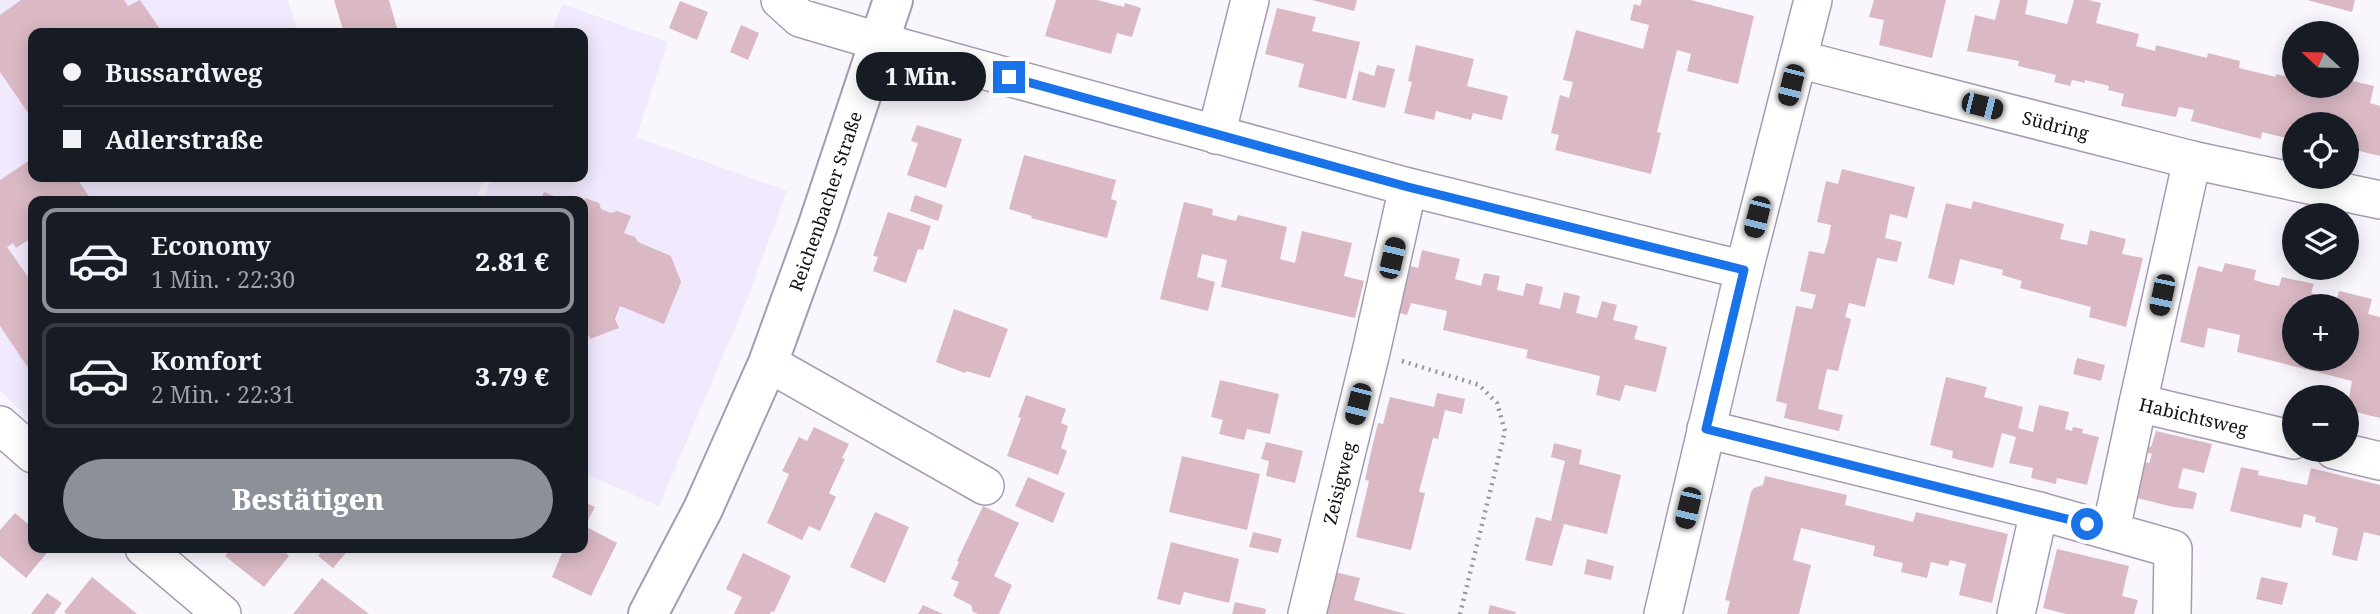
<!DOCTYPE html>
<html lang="de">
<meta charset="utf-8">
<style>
body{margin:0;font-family:"Noto Serif",serif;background:#20242c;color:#f1f3f6;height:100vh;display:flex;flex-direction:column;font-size:26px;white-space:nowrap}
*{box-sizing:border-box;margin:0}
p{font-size:23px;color:#9ea1a6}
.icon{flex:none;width:38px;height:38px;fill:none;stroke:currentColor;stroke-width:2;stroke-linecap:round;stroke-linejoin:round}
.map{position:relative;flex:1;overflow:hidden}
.drawer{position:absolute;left:28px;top:196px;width:560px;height:357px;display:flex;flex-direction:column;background:#171b24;border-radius:14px;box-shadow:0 4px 18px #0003}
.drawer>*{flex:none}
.hud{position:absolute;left:28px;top:28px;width:560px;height:154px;border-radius:14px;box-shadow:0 4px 18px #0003;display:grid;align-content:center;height:154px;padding:0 35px;background:#171b24}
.needle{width:46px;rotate:292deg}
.fabs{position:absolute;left:2282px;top:21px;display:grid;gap:14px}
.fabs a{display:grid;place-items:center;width:77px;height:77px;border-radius:50%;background:#171b24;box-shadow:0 4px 18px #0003;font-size:35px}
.end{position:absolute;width:32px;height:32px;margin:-16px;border:9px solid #1a73e8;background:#fff;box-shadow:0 0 0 4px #fff}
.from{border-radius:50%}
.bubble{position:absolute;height:49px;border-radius:24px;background:#171b24;box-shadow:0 4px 18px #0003;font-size:23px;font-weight:800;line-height:49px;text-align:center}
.car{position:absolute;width:21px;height:42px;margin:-21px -10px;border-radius:9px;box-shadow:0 0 5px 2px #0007;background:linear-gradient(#222 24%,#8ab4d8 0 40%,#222 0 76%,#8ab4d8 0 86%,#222 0)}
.hud b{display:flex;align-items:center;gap:24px;height:66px;font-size:26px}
.hud b+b{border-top:2px solid #363941}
.hud i{width:18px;height:18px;background:#f1f3f6}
ul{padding:12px 0 0;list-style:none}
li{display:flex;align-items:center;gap:21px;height:105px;margin:0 14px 10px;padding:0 21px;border:4px solid #363941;border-radius:14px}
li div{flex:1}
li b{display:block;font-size:26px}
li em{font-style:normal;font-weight:800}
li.selected{border-color:#8c9099}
li>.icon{width:63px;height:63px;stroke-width:1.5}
.primary-button{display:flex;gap:14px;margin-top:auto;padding:14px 35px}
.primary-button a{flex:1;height:80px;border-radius:42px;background:#8c9099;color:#fff;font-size:28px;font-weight:800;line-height:80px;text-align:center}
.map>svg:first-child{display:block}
.built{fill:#f1e9fe}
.building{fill:#dab9c4;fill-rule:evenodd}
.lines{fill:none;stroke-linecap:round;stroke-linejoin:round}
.minor-casing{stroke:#a69bb5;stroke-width:40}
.tertiary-casing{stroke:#a69bb5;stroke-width:42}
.path{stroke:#99969d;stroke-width:4.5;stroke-dasharray:2 5;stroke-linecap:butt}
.minor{stroke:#fff;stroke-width:37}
.tertiary{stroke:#fff;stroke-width:38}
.route{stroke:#1a73e8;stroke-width:9}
.labels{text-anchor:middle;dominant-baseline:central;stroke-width:5;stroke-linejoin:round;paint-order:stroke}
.street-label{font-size:18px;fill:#130f18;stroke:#fff}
</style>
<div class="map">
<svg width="2380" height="614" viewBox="0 0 2380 614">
<rect width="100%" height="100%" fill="#f9f7fd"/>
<!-- built -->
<path class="built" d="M0 0H288L298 33H33V177H485L475 201H33V424L0 390Z
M563 4 668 42 636 137 787 191 745 305 659 506 583 473V201H482L492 177H583V33H550Z"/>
<!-- building -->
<path class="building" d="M21 0H124L128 6 140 0 162 32 33 33V120L0 72V15Z
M334 0H389L397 28 378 33H344Z
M1056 0H1097L1124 7 1125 3 1141 8 1132 37 1117 33 1111 54 1045 36Z
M1312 0H1357L1354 11Z
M1642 0H1691L1754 16 1738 84 1687 71 1691 54 1677 50 1657 132 1661 133 1651 174 1555 150 1559 135 1551 133 1560 95 1569 98 1573 82 1563 80 1576 30 1643 49 1649 25 1630 20 1634 4 1640 6Z
M1874 0H1946L1932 58 1879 45 1884 20 1869 17Z
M2000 0H2028L2025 14 2067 24 2074 0H2088L2101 3 2096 23 2139 34 2136 46 2155 51 2156 45 2207 58 2208 53 2240 61 2239 68 2276 77V74L2294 78V86H2327L2345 90 2348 80 2374 86 2370 103 2380 106V156L2347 148V124H2294V140L2262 132 2261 139 2191 121 2194 110 2179 107 2176 117 2121 106 2124 94 2108 90 2109 86 2085 80V83L2072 80 2070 86 2054 82 2056 75 2018 66 2019 61 1967 51 1975 15 1995 20Z
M2307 0H2355L2352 12Z
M680 1 708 12 697 40 669 28Z
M1277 8 1316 17 1312 31 1360 42 1346 99 1298 87 1304 64 1265 54Z
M741 25 759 33 748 60 730 52Z
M1416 45 1474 59 1467 86 1508 96 1502 120 1473 113 1471 120 1436 111 1434 120 1404 113 1412 82 1408 81Z
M1377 65 1395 69 1385 108 1352 100 1359 71 1374 76Z
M917 125 962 139 946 188 907 175 918 143 911 141Z
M1024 155 1116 180 1111 199 1117 201 1107 238 1031 218 1032 216 1009 209Z
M33 158V177H76L90 198 85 201H33V237L16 248 13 243 7 247 33 284V375L0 326V180Z
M1842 169 1915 187 1907 218 1890 214 1885 238 1902 242 1897 262 1877 258 1865 307 1849 303 1845 317 1851 319 1838 371 1827 369 1818 409 1843 415 1839 431 1784 418 1787 404 1776 401 1796 306 1812 309 1816 295 1800 291 1809 251 1824 254 1828 241 1831 225 1817 222 1826 181 1838 184Z
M544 192 567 201H540Z
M915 195 943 205 938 221 910 211Z
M585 198 599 203 601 209 611 213 617 211 631 216 624 233 635 237 638 242 671 256 681 282 664 324 620 306 615 319 619 328 590 339 586 330 583 329V204Z
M1973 201 2064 224 2060 239 2087 245 2090 230 2126 239 2122 254 2143 258 2126 327 2089 317 2091 307 2020 288 2022 281 2002 275 2003 270 1960 259 1954 285 1928 278 1946 203 1971 209Z
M1184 202 1213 209 1212 215 1236 221 1238 215 1287 227 1280 259 1295 263 1302 231 1352 243 1344 276 1364 281 1355 318 1221 287 1227 260 1202 254 1197 277 1215 282 1208 311 1160 299Z
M888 212 931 226 923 250 918 249 906 283 873 271 878 257 873 256Z
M1422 250 1460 259 1455 279 1481 286 1484 273 1500 276 1497 290 1523 296 1526 283 1543 287 1539 304 1560 309 1564 292 1580 296 1576 313 1597 318 1602 301 1617 305 1613 320 1638 326 1634 339 1667 347 1656 392 1625 385 1620 401 1596 395 1600 376 1526 358 1528 350 1443 330 1447 311 1411 303 1407 315 1392 311 1403 264 1418 268Z
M2225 263 2256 270 2254 280 2268 284 2279 286 2282 277 2314 284 2311 293 2336 302 2339 291 2372 299 2368 314 2380 317V418L2347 410 2352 381 2237 352 2240 335 2208 328 2204 348 2180 342 2198 266 2222 272ZM2294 306H2347V359H2294Z
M954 309 1008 329 990 378 966 371 965 373 936 362Z
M2077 358 2105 365 2101 381 2073 374Z
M1946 377 1987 387 1984 397 2023 407 2018 428 2033 432 2039 405 2069 412 2065 429 2072 431 2073 427 2083 429 2082 433 2099 437 2087 485 2057 478 2056 484 2031 478 2033 468 2009 463 2016 437 2002 433 1993 468 1952 458 1953 451 1930 445Z
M1220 380 1279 394 1270 434 1247 429 1244 440 1219 434 1223 420 1211 417Z
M1437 393 1465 399 1462 414 1445 410 1438 439 1433 438 1419 492 1425 493 1411 550 1356 537 1369 481 1365 480 1371 452 1378 423 1383 424 1390 397 1434 407Z
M1026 395 1066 409 1061 423 1068 426 1061 448 1067 451 1058 475 1007 456 1021 418 1018 417Z
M814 427 849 444 842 458 845 459 829 493 836 497 820 531 809 526 802 540 767 523 789 474 782 471 799 437 807 441Z
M2156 431 2212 444 2204 473 2183 468 2178 488 2195 492 2197 494 2193 509 2173 507 2137 498 2145 462 2149 463 2152 454 2146 452 2147 446 2151 447Z
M1266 442 1303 451 1295 483 1266 476 1269 461 1261 459Z
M1554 443 1582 450 1579 464 1621 475 1607 534 1564 524 1552 566 1525 560 1536 517 1551 521 1565 461 1551 457Z
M1182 456 1260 474 1247 530 1169 512Z
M2241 467 2259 471 2258 475 2307 485 2311 468 2380 485V536L2364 532 2357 561 2332 555 2338 528 2315 522 2316 517 2304 514 2301 528 2230 511Z
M1765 476 1847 495 1845 505 1913 522 1916 512 2008 534 1992 603 1959 595 1966 564 1950 560 1948 566 1931 562 1927 578 1901 572 1903 563 1873 556 1875 546 1801 528 1793 560 1811 565 1799 614H1727L1730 601 1725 600 1751 492 1754 488 1763 485Z
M1028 477 1065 493 1053 523 1015 506Z
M583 502 595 507 588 520 583 518Z
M983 506 1019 523 994 576 1012 585 999 614H978L973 612 971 605 953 596 959 582 951 579 959 562 957 561Z
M875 512 909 527 885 583 850 567Z
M15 513 33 528V548H51L26 578 0 556V530Z
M583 525 617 543 591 596 552 577 564 548H583Z
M1253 532 1282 539 1278 553 1249 547Z
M1171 542 1239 559 1229 603 1184 592 1180 605 1157 599Z
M232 548H290L286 553 289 556 264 587 225 556Z
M324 548H350L333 568 318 556Z
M2057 549 2129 566 2122 596 2138 600 2134 614H2066L2043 608Z
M743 553 791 576 774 612 771 611 770 614H734L742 597 726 589Z
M1587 559 1614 566 1611 580 1584 574Z
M1331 571 1360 578 1354 600 1406 614H1320Z
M92 577 137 614H67L64 612Z
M2261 577 2288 583 2282 605 2256 599Z
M322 578 369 614H293Z
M47 593 62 603 54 614H31Z
M1235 602 1266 609 1265 614H1232Z
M923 605 943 614H918Z
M1490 605 1516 612 1515 614H1488Z"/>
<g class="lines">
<defs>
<g id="minor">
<path d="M780 0 800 18 881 42 1408 187 1744 270"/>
<path id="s1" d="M1798 59 2192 160 2380 200"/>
<path d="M1216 135 1250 0"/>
<path d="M768 363 985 486"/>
<path d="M2138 403 2192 160"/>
<path d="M0 425 33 454"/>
<path d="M1706 429 2039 511 2173 549 2172 614"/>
<path d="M2334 450 2380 461"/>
<path id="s2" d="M2111 530 2138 403 2294 440"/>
<path d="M144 548 222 614"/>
<path id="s3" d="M1307 614 1371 352 1408 187"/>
<path d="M1663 614 1744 270 1813 0"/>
<path d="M2016 614 2039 511"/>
</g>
<g id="tertiary">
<path id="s4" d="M648 614 703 509 768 363 817 228 893 0"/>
</g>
</defs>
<!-- minor casing -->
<use href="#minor" class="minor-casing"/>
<!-- tertiary casing -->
<use href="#tertiary" class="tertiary-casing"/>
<!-- path -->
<path class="path" d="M1402 361 1479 385 1497 403 1505 431 1460 614"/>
<!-- minor -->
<use href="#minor" class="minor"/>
<!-- tertiary -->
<use href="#tertiary" class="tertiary"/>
</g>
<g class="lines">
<!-- route -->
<path class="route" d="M1009 77 1408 187 1744 270 1706 429 2087 524"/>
</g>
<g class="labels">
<!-- street labels -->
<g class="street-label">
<text stroke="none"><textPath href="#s1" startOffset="266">Südring</textPath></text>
<text stroke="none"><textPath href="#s4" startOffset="450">Reichenbacher Straße</textPath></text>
<text stroke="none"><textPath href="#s2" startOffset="187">Habichtsweg</textPath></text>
<text stroke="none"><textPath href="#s3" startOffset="135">Zeisigweg</textPath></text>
</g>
</g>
</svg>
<div class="fabs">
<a><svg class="needle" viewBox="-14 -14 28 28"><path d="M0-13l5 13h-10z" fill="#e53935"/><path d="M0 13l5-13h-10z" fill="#9ea1a6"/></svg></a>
<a><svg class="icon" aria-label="locate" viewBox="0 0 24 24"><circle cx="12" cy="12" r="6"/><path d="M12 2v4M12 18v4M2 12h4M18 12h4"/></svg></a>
<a><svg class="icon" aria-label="layers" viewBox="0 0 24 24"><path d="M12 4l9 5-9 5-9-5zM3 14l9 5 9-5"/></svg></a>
<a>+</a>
<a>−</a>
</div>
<i class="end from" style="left:2087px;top:524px"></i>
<i class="end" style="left:1009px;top:77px"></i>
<div class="bubble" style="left:856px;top:52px;width:130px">1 Min.</div>
<i class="car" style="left:1791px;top:85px;rotate:194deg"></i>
<i class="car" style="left:1982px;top:106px;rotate:104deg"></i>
<i class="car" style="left:1757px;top:217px;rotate:194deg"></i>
<i class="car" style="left:1392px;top:258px;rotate:13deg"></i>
<i class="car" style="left:2162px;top:295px;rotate:192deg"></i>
<i class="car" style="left:1358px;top:404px;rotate:194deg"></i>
<i class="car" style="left:1688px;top:508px;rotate:193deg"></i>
<div class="hud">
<b><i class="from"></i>Bussardweg</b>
<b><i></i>Adlerstraße</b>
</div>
<section class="drawer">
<ul>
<li class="selected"><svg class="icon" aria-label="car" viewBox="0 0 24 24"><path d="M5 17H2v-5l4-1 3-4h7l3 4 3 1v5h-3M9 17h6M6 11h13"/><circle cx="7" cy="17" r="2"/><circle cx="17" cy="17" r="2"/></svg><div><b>Economy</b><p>1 Min. · 22:30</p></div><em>2.81 €</em></li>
<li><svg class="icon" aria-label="car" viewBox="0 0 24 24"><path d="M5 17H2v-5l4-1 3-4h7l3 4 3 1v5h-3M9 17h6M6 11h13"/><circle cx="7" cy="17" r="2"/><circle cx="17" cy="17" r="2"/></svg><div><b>Komfort</b><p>2 Min. · 22:31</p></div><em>3.79 €</em></li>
</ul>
<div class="primary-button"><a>Bestätigen</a></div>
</section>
</div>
